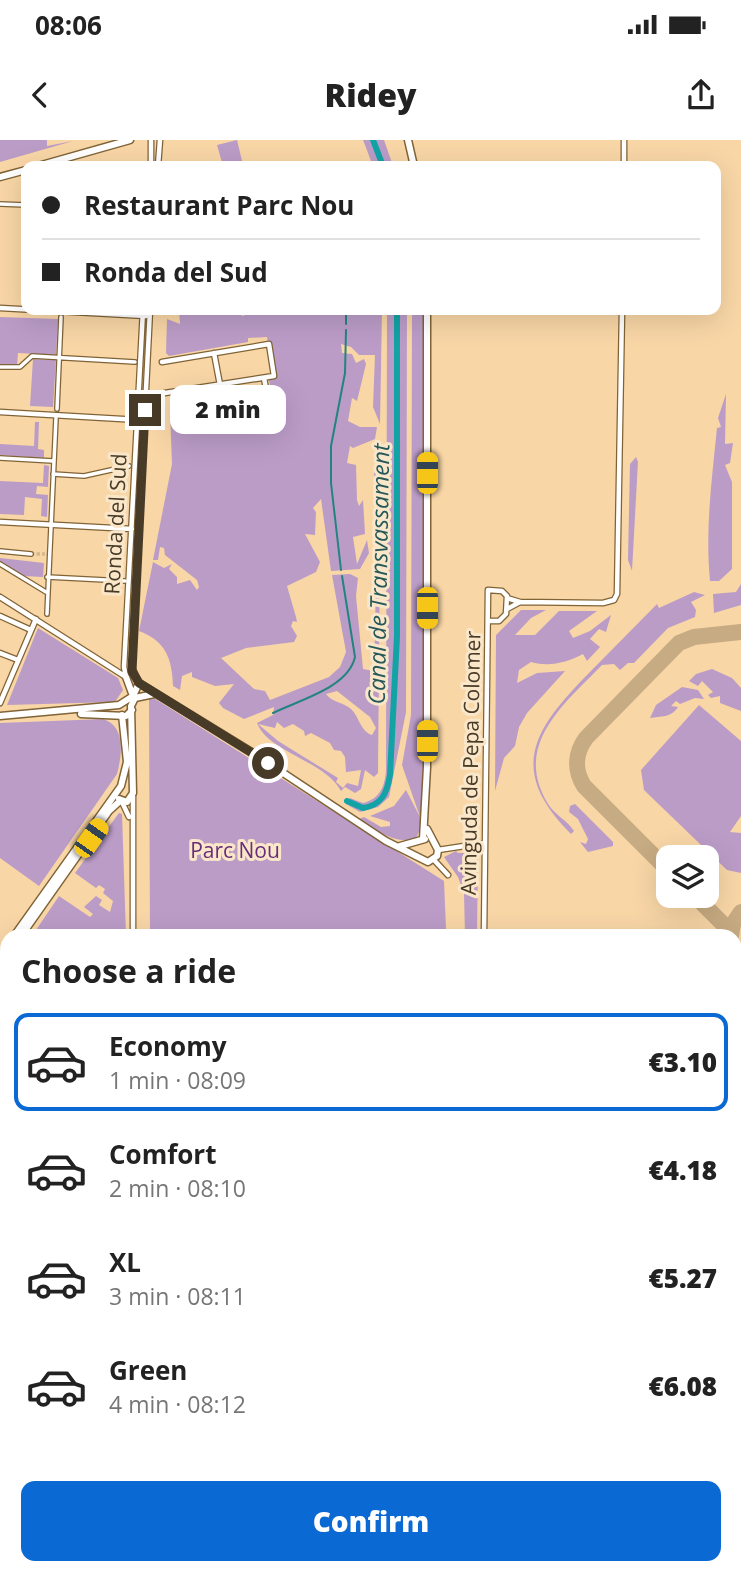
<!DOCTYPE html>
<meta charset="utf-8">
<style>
body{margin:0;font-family:"Open Sans",sans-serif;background:#f6f6f6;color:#222;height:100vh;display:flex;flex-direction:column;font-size:26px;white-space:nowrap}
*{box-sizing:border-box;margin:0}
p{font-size:23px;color:#767676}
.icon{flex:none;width:38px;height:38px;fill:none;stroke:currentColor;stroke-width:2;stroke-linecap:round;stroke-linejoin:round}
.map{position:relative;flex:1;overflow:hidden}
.side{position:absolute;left:0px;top:789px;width:742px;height:646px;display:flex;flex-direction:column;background:#fff;border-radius:21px 21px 0 0;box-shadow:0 7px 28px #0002}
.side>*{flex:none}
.banner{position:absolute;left:21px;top:21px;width:700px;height:154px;border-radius:14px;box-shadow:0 7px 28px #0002;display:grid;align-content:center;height:154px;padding:0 21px;background:#fff}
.controls{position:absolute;left:656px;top:705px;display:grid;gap:14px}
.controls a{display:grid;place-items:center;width:63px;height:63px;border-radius:14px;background:#fff;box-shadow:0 7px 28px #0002;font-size:35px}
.end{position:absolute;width:32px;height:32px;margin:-16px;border:9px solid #473a26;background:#fff;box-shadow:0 0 0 4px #fff}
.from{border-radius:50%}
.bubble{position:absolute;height:49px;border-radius:14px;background:#fff;box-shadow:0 7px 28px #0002;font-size:23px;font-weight:800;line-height:49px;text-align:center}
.car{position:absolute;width:21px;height:42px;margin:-21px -10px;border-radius:9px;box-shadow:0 0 5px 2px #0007;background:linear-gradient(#f5c518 24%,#345 0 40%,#f5c518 0 76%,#345 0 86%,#f5c518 0)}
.banner b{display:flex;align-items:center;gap:24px;height:66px;font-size:26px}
.banner b+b{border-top:2px solid #e0e0e0}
.banner i{width:18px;height:18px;background:#222}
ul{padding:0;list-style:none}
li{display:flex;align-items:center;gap:21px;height:98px;margin:0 14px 10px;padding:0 7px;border:4px solid transparent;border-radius:14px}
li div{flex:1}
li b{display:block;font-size:26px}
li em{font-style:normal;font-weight:800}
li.on{border-color:#0a69d2}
li>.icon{width:63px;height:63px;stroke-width:1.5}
h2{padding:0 21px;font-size:32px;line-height:84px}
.action{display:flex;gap:14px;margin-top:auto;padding:14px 21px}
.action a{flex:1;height:80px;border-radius:14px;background:#0a69d2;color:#fff;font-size:28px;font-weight:800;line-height:80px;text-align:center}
.status{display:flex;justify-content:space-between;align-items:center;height:49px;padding:0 35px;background:#fff;direction:ltr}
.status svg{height:19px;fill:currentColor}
header{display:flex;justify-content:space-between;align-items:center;height:91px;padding:0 21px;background:#fff;font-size:32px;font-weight:800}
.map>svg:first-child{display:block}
.green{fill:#bb9cc7;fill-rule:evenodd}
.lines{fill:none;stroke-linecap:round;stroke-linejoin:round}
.stream{stroke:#23847f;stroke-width:2}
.canal{stroke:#13a3a5;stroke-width:6}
.taxiway{stroke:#c7ab82;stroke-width:16}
.pedestrian-tunnel{stroke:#d5b78c;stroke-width:3.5;stroke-dasharray:3.5 2;stroke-linecap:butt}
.pedestrian-casing{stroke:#806336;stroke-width:6}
.minor-casing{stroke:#806336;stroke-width:7}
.tertiary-casing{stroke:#806336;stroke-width:9}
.pedestrian{stroke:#fff;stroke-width:3.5}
.minor{stroke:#fff;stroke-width:4.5}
.tertiary{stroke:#fff;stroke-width:6}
.route{stroke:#473a26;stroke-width:9}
.labels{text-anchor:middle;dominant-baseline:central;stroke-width:6;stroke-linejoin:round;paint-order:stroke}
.street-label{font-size:21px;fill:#473a26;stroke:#fae6c9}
.park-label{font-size:21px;fill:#682d7c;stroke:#fae6c9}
.water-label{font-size:23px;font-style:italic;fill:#245859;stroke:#fae6c9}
</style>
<div class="status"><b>08:06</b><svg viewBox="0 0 49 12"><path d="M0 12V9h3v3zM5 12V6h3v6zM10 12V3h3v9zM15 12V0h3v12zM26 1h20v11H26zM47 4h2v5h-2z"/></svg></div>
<header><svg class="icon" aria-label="back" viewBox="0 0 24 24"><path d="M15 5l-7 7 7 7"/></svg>Ridey<svg class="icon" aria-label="share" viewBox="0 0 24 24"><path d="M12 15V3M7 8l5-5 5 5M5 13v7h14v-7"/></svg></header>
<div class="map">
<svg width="741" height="1434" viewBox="0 0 741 1434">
<rect width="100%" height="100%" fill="#f8d6a6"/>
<!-- green -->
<path class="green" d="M0 0H47V6L73 1 0 22Z
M237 0 243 25 223 26 217 5Z
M363 0H384L393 26H373Z
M179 170H238L236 173 243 176 254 170H382L380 284 373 267 375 215H359L351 207 341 204 342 213 352 214 356 223 364 219 366 224 357 261 352 258 348 281 360 287H377L375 299 353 308 350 306 347 323 356 325 357 360 359 366 363 360 365 394 353 397 357 424 367 400 369 413 360 429 331 431 321 359 313 368 316 372 315 395 305 394 320 422 316 432 287 446 296 477 297 482 293 481 291 486 297 496 294 502 246 508 221 518 254 549 265 551 270 560 329 537 340 527 346 512 332 435 350 434 358 438 356 456 363 529 374 531 377 404 374 336 377 308 381 301 378 633 374 637 365 630 361 649 355 653 345 647 341 651C324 620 269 613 257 583L273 575 274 567 244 579 223 568 219 563 234 544 215 546 192 537V532L182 536 180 550 173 546C172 519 166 501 139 491L153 422 164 428 172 424 169 429 177 437V444L190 440 197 450 199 447 197 440 165 415 164 408 160 407 158 420H153L172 324 170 271 185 268 184 256 194 254 196 266 203 265 207 283 257 275 276 276 269 240 274 239 267 197 248 198V202L169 216 166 213 167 179 180 184ZM337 551 370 577 376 588 372 595C360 591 359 576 351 569 343 562 333 563 326 554ZM277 582 284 588 293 584 304 591 305 596 311 593 330 603 334 610 341 611 345 617 346 632 361 630 358 646 347 643 343 648 336 642 338 638 278 601 258 584 275 588Z
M387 170H407L406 572 389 657 378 667 360 672 346 664 350 658 363 663C380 659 385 646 386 630Z
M412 170H424L423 683 416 698C395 706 377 690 359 679L364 677 381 687 390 686V682L370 676 394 666 406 650 420 677 402 625 411 575Z
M0 177 58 179 56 215 18 213 17 226 0 225Z
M33 219 56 220 53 267 30 266Z
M726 254 725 304 733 303 730 323 725 325 732 342V429L719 441H710C705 388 712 339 717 288L721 287 718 278Z
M35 282H39L38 309 44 310V318L0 315V304L34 306Z
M636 317 638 322 632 431 628 420 630 324Z
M44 325 49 326 48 347 37 346 36 354 48 355 47 377 41 376 42 359 25 357 24 375 0 374V341L43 343Z
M0 418 44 423 43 437 23 436 0 422Z
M741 444V465L714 473 713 454 736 452Z
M694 452 705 455 691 462 696 470 695 477 668 488 634 523H628L620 530 614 524 602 525C564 564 512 605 548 664 556 676 567 680 574 691L571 694C507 630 533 590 588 534 611 511 634 487 657 464L659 468Z
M521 470H546L531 478 515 495H535L559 471H597L569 491 573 498 590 491 611 475 606 492 599 489 590 499 600 507 587 521 583 514C566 523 549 527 531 522L519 530 517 543 537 533 565 531 527 573 519 587 515 606 504 618 495 651 496 495Z
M38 488 118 538 123 550 115 562 7 565Z
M712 529 732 538 741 548V571L720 563V556L711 558 708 555 713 552 702 541 698 546 689 541 696 534Z
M682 547 698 550 704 559 695 558 680 564 676 561 671 566 678 567C671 578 661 576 650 578L656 565Z
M149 555 444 741 446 789 441 796H150Z
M699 565 741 601V676L730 692 741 693V733L727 730 644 650 641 630Z
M103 579C126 586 122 615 117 634L39 746 0 718V583Z
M575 664 613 702V706L588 712 580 702 586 704 588 699 578 679 569 672 570 666Z
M119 673 122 674 126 796H32L59 756 90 777 93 774 84 767 96 756 102 760 99 765 110 772 113 761 103 753 105 749 99 745 96 748 75 733Z
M456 711 458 713H476L478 717 477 796H465L464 753 458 737 444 717Z
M63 1428H369V1434H57Z"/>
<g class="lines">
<!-- stream -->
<path class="stream" d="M346 184V170
M341 430 331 343V306L345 233 346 190
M273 573C299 560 348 548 355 517L342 436"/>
<!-- canal -->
<path class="canal" d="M373 0 383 26
M347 661 363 668C382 665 387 653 390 635L397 496V170"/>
<!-- taxiway -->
<path class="taxiway" d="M668 730 584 646C574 630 575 613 586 598L679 503 694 497 741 492
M695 756 722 783 729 796
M731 796 733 784 741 772
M735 914 741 921
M735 1038H741
M735 1116H741
M735 1212H741"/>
<!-- pedestrian-tunnel -->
<path class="pedestrian-tunnel" d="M31 414H45"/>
<defs>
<path id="pedestrian" d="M69 26V25
M0 64 26 65
M0 227H20L32 216 135 222
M57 269 61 177
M0 318 53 321
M53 334 84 336 129 326
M0 411 31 414
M0 424 46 452
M47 437 125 441
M47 474 56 278"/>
<path id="minor" d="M151 26V1
M158 26 160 0
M624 26V0
M0 168 146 176
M214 213 226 277
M162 222 269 204 274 236 165 253
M0 272 139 280
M207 280 270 270 264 238
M0 382 132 389
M0 457 126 537
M520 462 603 463 614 460 617 454 622 170
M507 469 520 462 507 458
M0 476 31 490
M0 513 18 520
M126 537 124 527 143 170
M139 543 132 527 150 170
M0 563 36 479
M133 656V796
M122 662 129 677
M438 710 484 703
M434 720 448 735
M484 796 488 450 502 451 507 456 506 474 499 481H488
M0 964 7 969
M0 1077 7 1066
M0 1127 7 1132
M0 1337 7 1332
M461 1428V1434
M479 1434V1428
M499 1434V1428
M596 1434V1428"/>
<path id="tertiary" d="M408 0 414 26
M38 26 130 0
M0 37 26 30
M126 537 133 556
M139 543 250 611 386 701 428 722 437 716 438 710 427 689
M81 574 126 576 132 570
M0 576 119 565 133 556 139 543
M119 659 127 662 133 653 131 566 135 558 154 554
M423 699 427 627V170
M400 706 425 699
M14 796 121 646 127 622 122 575
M21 796 109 671 120 661
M0 817 7 807
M0 826 7 816"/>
</defs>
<!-- pedestrian casing -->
<use href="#pedestrian" class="pedestrian-casing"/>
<!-- minor casing -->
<use href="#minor" class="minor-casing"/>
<!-- tertiary casing -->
<use href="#tertiary" class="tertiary-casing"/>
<!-- pedestrian -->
<use href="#pedestrian" class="pedestrian"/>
<!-- minor -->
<use href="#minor" class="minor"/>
<!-- tertiary -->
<use href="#tertiary" class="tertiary"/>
</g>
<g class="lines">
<!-- route -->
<path class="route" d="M145 270 132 531 139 543 268 623"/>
</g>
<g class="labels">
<!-- street labels -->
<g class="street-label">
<text transform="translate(115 384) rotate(-87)">Ronda del Sud</text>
<text transform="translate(470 623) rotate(-89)">Avinguda de Pepa Colomer</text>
</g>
<!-- park labels -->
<g class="park-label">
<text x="235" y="710">Parc Nou</text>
</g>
<!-- water labels -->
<g class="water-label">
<text transform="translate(378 434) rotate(-89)">Canal de Transvassament</text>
</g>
</g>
</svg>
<div class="controls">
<a><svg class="icon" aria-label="layers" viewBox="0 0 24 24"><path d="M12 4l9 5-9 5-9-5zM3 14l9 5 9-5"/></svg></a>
</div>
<i class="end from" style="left:268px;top:623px"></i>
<i class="end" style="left:145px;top:270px"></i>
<div class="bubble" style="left:170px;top:245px;width:116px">2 min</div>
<i class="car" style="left:427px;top:333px;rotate:0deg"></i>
<i class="car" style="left:427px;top:468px;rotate:180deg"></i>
<i class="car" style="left:427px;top:601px;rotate:0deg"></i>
<i class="car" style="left:91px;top:698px;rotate:35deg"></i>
<div class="banner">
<b><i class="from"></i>Restaurant Parc Nou</b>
<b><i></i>Ronda del Sud</b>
</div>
<section class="side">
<h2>Choose a ride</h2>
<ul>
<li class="on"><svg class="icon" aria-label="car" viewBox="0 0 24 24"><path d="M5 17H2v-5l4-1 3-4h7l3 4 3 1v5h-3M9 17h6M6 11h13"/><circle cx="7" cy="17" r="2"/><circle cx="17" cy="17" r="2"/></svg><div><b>Economy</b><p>1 min · 08:09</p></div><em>€3.10</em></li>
<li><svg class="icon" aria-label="car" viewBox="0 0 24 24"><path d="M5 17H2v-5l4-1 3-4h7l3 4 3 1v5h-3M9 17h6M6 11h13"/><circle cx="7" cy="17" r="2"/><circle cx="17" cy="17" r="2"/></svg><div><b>Comfort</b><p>2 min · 08:10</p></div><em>€4.18</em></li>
<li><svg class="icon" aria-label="car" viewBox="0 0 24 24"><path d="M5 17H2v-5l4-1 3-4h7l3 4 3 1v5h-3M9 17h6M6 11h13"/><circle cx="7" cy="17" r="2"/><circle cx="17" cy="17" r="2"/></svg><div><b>XL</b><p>3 min · 08:11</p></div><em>€5.27</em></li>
<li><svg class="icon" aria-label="car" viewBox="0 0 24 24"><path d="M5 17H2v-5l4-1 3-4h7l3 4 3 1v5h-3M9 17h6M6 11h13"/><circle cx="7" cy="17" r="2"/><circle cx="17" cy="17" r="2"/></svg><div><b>Green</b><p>4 min · 08:12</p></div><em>€6.08</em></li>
</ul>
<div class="action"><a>Confirm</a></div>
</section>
</div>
